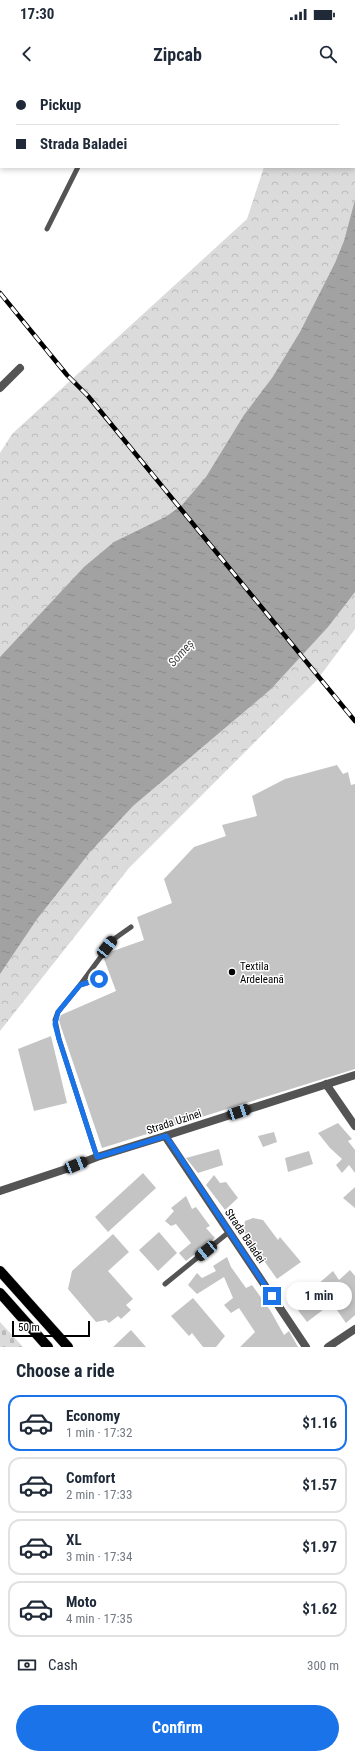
<!DOCTYPE html>
<meta charset="utf-8">
<style>
body{margin:0;font-family:"Roboto Condensed",sans-serif;background:#f6f6f7;color:#1f2937;height:100vh;display:flex;flex-direction:column;font-size:15px;white-space:nowrap}
*{box-sizing:border-box;margin:0}
p{font-size:13px;color:#747a83}
.icon{flex:none;width:22px;height:22px;fill:none;stroke:currentColor;stroke-width:2;stroke-linecap:round;stroke-linejoin:round}
.map{position:relative;height:1267px;overflow:hidden}
.details{display:flex;flex-direction:column;background:#fff;flex:1}
.details>*{flex:none}
.guide{position:absolute;left:0px;top:0px;width:355px;height:88px;box-shadow:0 2px 6px #0003;display:grid;align-content:center;height:88px;padding:0 16px;background:#fff}
.scale{position:absolute;left:12px;bottom:10px;width:78px;box-sizing:border-box;padding-left:4px;border:2px solid #000;border-top:0;font-size:11px;line-height:14px;white-space:nowrap;color:#000;-webkit-text-stroke:3px #fff;paint-order:stroke}
.end{position:absolute;width:18px;height:18px;margin:-9px;border:5px solid #1a73e8;background:#fff;box-shadow:0 0 0 2px #fff}
.from{border-radius:50%}
.bubble{position:absolute;height:28px;border-radius:14px;background:#fff;box-shadow:0 2px 6px #0003;font-size:13px;font-weight:700;line-height:28px;text-align:center}
.car{position:absolute;width:12px;height:24px;margin:-12px -6px;border-radius:5px;box-shadow:0 0 3px 1px #0007;background:linear-gradient(#222 24%,#8ab4d8 0 40%,#222 0 76%,#8ab4d8 0 86%,#222 0)}
.guide b{display:flex;align-items:center;gap:14px;height:38px;font-size:15px}
.guide b+b{border-top:1px solid #e0e1e3}
.guide i{width:10px;height:10px;background:#1f2937}
ul{padding:0;list-style:none}
li{display:flex;align-items:center;gap:12px;height:56px;margin:0 8px 6px;padding:0 8px;border:2px solid #e0e1e3;border-radius:12px}
li div{flex:1}
li b{display:block;font-size:15px}
li em{font-style:normal;font-weight:700}
li.on{border-color:#1a73e8}
li>.icon{width:36px;height:36px;stroke-width:1.5}
h2{padding:0 16px;font-size:18px;line-height:48px}
.pay{display:flex;align-items:center;gap:10px;height:44px;padding:0 16px;font-size:15px}
.pay p{margin-inline-start:auto}
.primary-button{display:flex;gap:8px;margin-top:auto;padding:8px 16px}
.primary-button a{flex:1;height:46px;border-radius:24px;background:#1a73e8;color:#fff;font-size:16px;font-weight:700;line-height:46px;text-align:center}
.status{display:flex;justify-content:space-between;align-items:center;height:28px;padding:0 20px;background:#fff;direction:ltr}
.status svg{height:11px;fill:currentColor}
header{display:flex;justify-content:space-between;align-items:center;height:52px;padding:0 16px;background:#fff;font-size:18px;font-weight:700}
.map>svg:first-child{display:block}
.forest{fill:url(#forest-crowns)}
.cemetery{fill:url(#cemetery-stones)}
.water{fill:url(#water-ripples)}
.building{fill:#c4c4c4}
.lines{fill:none;stroke-linecap:round;stroke-linejoin:round}
.primary-casing{stroke:#dbdbdb;stroke-width:11}
.service{stroke:#545454;stroke-width:5}
.minor{stroke:#545454;stroke-width:8}
.primary{stroke:#000;stroke-width:10}
.rail-casing{stroke:#000;stroke-width:4.5}
.rail{stroke:#fff;stroke-width:3;stroke-dasharray:9;stroke-linecap:butt}
.route{stroke:#1a73e8;stroke-width:5}
.poi-dot{fill:#000;stroke:#fff;stroke-width:1.5}
.labels{text-anchor:middle;dominant-baseline:central;stroke-width:3;stroke-linejoin:round;paint-order:stroke}
.poi-label{font-size:11px;fill:#000;stroke:#fff;text-anchor:start}
.street-label{font-size:11px;fill:#000;stroke:#fff}
.water-label{font-size:12px;font-style:italic;fill:#434343;stroke:#fff}
</style>
<div class="status"><b>17:30</b><svg viewBox="0 0 49 12"><path d="M0 12V9h3v3zM5 12V6h3v6zM10 12V3h3v9zM15 12V0h3v12zM26 1h20v11H26zM47 4h2v5h-2z"/></svg></div>
<header><svg class="icon" aria-label="back" viewBox="0 0 24 24"><path d="M15 5l-7 7 7 7"/></svg>Zipcab<svg class="icon" aria-label="search" viewBox="0 0 24 24"><circle cx="10" cy="10" r="6"/><path d="M15 15l6 6"/></svg></header>
<div class="map">
<svg width="355" height="1267" viewBox="0 0 355 1267">
<defs>
<pattern id="forest-crowns" width="20" height="18" patternUnits="userSpaceOnUse"><rect width="20" height="18" fill="#dbdbdb"/><path d="M2 6a3 3 0 1 1 6 0M12 15a3 3 0 1 1 6 0" fill="none" stroke="#bababa"/></pattern>
<pattern id="cemetery-stones" width="16" height="16" patternUnits="userSpaceOnUse"><rect width="16" height="16" fill="#dbdbdb"/><path d="M2 7V4a2 2 0 0 1 4 0v3zM10 15v-3a2 2 0 0 1 4 0v3z" fill="#bababa"/></pattern>
<pattern id="water-ripples" width="26" height="14" patternUnits="userSpaceOnUse"><rect width="26" height="14" fill="#a2a2a2"/><path d="M2 4q2-2 4 0t4 0M15 11q2-2 4 0t4 0" fill="none" stroke="#8a8a8a"/></pattern>
</defs>
<rect width="100%" height="100%" fill="#fff"/>
<!-- forest -->
<path class="forest" d="M294 0H355V549L317 600 129 788 0 951V373L12 354 247 139 264 87H354V1Z"/>
<!-- cemetery -->
<path class="cemetery" d="M0 1242 23 1267H0Z"/>
<!-- water -->
<path class="water" d="M355 120V512L328 547 271 609 133 726 90 772 37 839 0 894V577L84 487 114 462 167 436 182 425 206 397 244 335 272 298 300 252 335 183 344 161Z"/>
<!-- building -->
<path class="building" d="M337 685 343 694 348 692 351 705 355 704V989L102 1068 60 944 59 940 61 935 116 911 104 879 110 872 144 860 137 837 172 823 164 799 194 767 226 756 222 745 257 736 252 716 285 699Z
M51 956 67 1023 34 1031 18 969Z
M338 1043 352 1059 348 1061 355 1070V1093L349 1085 342 1093 336 1085 342 1079 330 1068 318 1053Z
M274 1052 277 1062 263 1067 258 1056Z
M219 1069 223 1085 198 1093 186 1078Z
M309 1071 313 1084 288 1092 285 1078Z
M143 1093 156 1108 108 1152 95 1137Z
M214 1095 220 1103 226 1102 238 1118 225 1130 206 1105Z
M355 1107V1128L343 1118Z
M186 1116 192 1129 196 1127 210 1146 206 1148 215 1158 186 1181 179 1173 191 1163 176 1144 171 1146 165 1141 174 1131 171 1128Z
M253 1138 263 1140 278 1160 280 1157 301 1182 277 1199 243 1151 245 1141Z
M159 1152 177 1173 158 1191 139 1170Z
M113 1154 129 1172 108 1191 133 1219 126 1225 131 1230 121 1239 118 1236 109 1243 106 1240 96 1242 68 1209 72 1191Z
M227 1177 231 1187 246 1208 252 1205 270 1230 284 1255 289 1251 298 1267H240L255 1252 239 1228 231 1233 224 1225 233 1218 224 1197 197 1214 188 1205 197 1193 202 1198 216 1191 213 1186Z
M350 1190 355 1196V1235L346 1243 332 1223 307 1242 288 1217 303 1202 310 1211 333 1191 339 1200Z
M193 1218 225 1256 216 1267H203L192 1253 189 1256 171 1236Z
M131 1250 146 1267H113Z"/>
<g class="lines">
<defs>
<path id="primary" d="M0 1191 68 1267
M0 1213 48 1267"/>
</defs>
<!-- primary casing -->
<use href="#primary" class="primary-casing"/>
<!-- service -->
<path class="service" d="M82 0V1
M47 149 78 87
M80 905 114 859 131 847
M97 1077 59 959 55 940 58 932 80 905 99 899
M165 1204 229 1152"/>
<!-- minor -->
<path class="minor" d="M0 308 20 288
M326 1004 355 1046
M165 1056 306 1267
M0 1111 66 1089 97 1077 165 1056 355 995
M328 1267 355 1249"/>
<!-- primary -->
<use href="#primary" class="primary"/>
<defs>
<path id="rail" d="M0 213 67 295 88 316 355 641"/>
</defs>
<!-- rail casing -->
<use href="#rail" class="rail-casing"/>
<!-- rail -->
<use href="#rail" class="rail"/>
</g>
<g class="lines">
<!-- route -->
<path class="route" d="M99 899 80 905 58 932 55 944 59 959 97 1077 166 1056 272 1216"/>
</g>
<!-- markers -->
<circle class="poi-dot" cx="232" cy="892" r="4"/>
<g class="labels">
<!-- poi labels -->
<g class="poi-label">
<text x="240" y="886">Textila<tspan x="240" dy="13">Ardeleană</tspan></text>
</g>
<!-- street labels -->
<g class="street-label">
<text transform="translate(174 1042) rotate(-18)">Strada Uzinei</text>
<text transform="translate(245 1156) rotate(56)">Strada Baladei</text>
</g>
<!-- water labels -->
<g class="water-label">
<text transform="translate(181 573) rotate(-48)">Someș</text>
</g>
</g>
</svg>
<div class="scale">50 m</div>
<i class="end from" style="left:99px;top:899px"></i>
<i class="end" style="left:272px;top:1216px"></i>
<div class="bubble" style="left:286px;top:1202px;width:66px">1 min</div>
<i class="car" style="left:107px;top:867px;rotate:38deg"></i>
<i class="car" style="left:239px;top:1032px;rotate:72deg"></i>
<i class="car" style="left:76px;top:1085px;rotate:68deg"></i>
<i class="car" style="left:206px;top:1171px;rotate:231deg"></i>
<div class="guide">
<b><i class="from"></i>Pickup</b>
<b><i></i>Strada Baladei</b>
</div>
</div>
<section class="details">
<h2>Choose a ride</h2>
<ul>
<li class="on"><svg class="icon" aria-label="car" viewBox="0 0 24 24"><path d="M5 17H2v-5l4-1 3-4h7l3 4 3 1v5h-3M9 17h6M6 11h13"/><circle cx="7" cy="17" r="2"/><circle cx="17" cy="17" r="2"/></svg><div><b>Economy</b><p>1 min · 17:32</p></div><em>$1.16</em></li>
<li><svg class="icon" aria-label="car" viewBox="0 0 24 24"><path d="M5 17H2v-5l4-1 3-4h7l3 4 3 1v5h-3M9 17h6M6 11h13"/><circle cx="7" cy="17" r="2"/><circle cx="17" cy="17" r="2"/></svg><div><b>Comfort</b><p>2 min · 17:33</p></div><em>$1.57</em></li>
<li><svg class="icon" aria-label="car" viewBox="0 0 24 24"><path d="M5 17H2v-5l4-1 3-4h7l3 4 3 1v5h-3M9 17h6M6 11h13"/><circle cx="7" cy="17" r="2"/><circle cx="17" cy="17" r="2"/></svg><div><b>XL</b><p>3 min · 17:34</p></div><em>$1.97</em></li>
<li><svg class="icon" aria-label="car" viewBox="0 0 24 24"><path d="M5 17H2v-5l4-1 3-4h7l3 4 3 1v5h-3M9 17h6M6 11h13"/><circle cx="7" cy="17" r="2"/><circle cx="17" cy="17" r="2"/></svg><div><b>Moto</b><p>4 min · 17:35</p></div><em>$1.62</em></li>
</ul>
<div class="pay"><svg class="icon" aria-label="cash" viewBox="0 0 24 24"><path d="M3 7h18v10H3z"/><circle cx="12" cy="12" r="2"/></svg>Cash<p>300 m</p></div>
<div class="primary-button"><a>Confirm</a></div>
</section>
